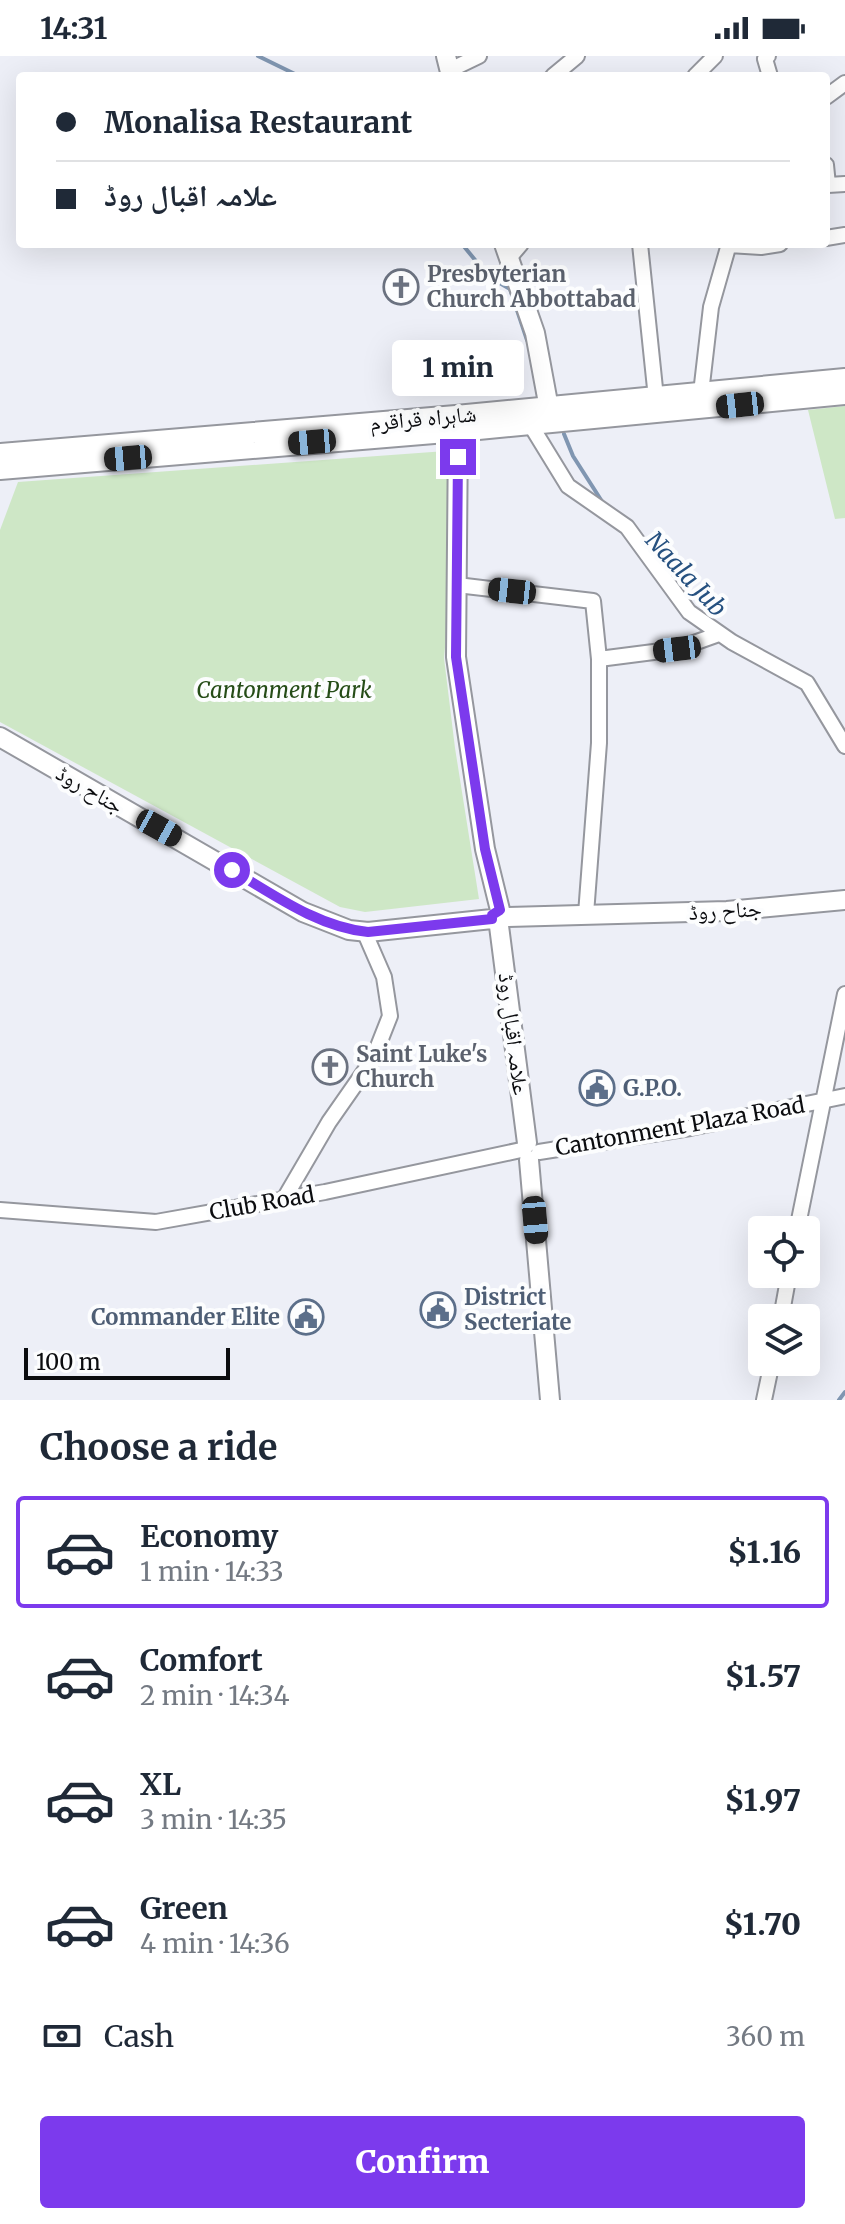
<!DOCTYPE html>
<meta charset="utf-8">
<style>
body{margin:0;font-family:Merriweather,"Noto Naskh Arabic",serif;background:#f6f6f7;color:#1f2937;height:100vh;display:flex;flex-direction:column;font-size:30px;white-space:nowrap}
*{box-sizing:border-box;margin:0}
p{font-size:26px;color:#747a83}
.icon{flex:none;width:44px;height:44px;fill:none;stroke:currentColor;stroke-width:2;stroke-linecap:round;stroke-linejoin:round}
.map{position:relative;height:1344px;overflow:hidden}
.sheet{display:flex;flex-direction:column;background:#fff;flex:1}
.sheet>*{flex:none}
.guide{position:absolute;left:16px;top:16px;width:814px;height:176px;border-radius:8px;box-shadow:0 8px 32px #0002;display:grid;align-content:center;height:176px;padding:0 40px;background:#fff}
.fabs{position:absolute;left:748px;top:1160px;display:grid;gap:16px}
.fabs a{display:grid;place-items:center;width:72px;height:72px;border-radius:8px;background:#fff;box-shadow:0 8px 32px #0002;font-size:40px}
.scale{position:absolute;left:24px;bottom:20px;width:206px;box-sizing:border-box;padding-left:8px;border:4px solid #0b0c0f;border-top:0;font-size:22px;line-height:28px;white-space:nowrap;color:#0b0c0f;-webkit-text-stroke:6px #fcfdfe;paint-order:stroke}
.end{position:absolute;width:36px;height:36px;margin:-18px;border:10px solid #7c3aed;background:#fff;box-shadow:0 0 0 4px #fff}
.from{border-radius:50%}
.bubble{position:absolute;height:56px;border-radius:8px;background:#fff;box-shadow:0 8px 32px #0002;font-size:26px;font-weight:800;line-height:56px;text-align:center}
.car{position:absolute;width:24px;height:48px;margin:-24px -12px;border-radius:10px;box-shadow:0 0 6px 2px #0007;background:linear-gradient(#222 24%,#8ab4d8 0 40%,#222 0 76%,#8ab4d8 0 86%,#222 0)}
.guide b{display:flex;align-items:center;gap:28px;height:76px;font-size:30px}
.guide b+b{border-top:2px solid #e0e1e3}
.guide i{width:20px;height:20px;background:#1f2937}
ul{padding:0;list-style:none}
li{display:flex;align-items:center;gap:24px;height:112px;margin:0 16px 12px;padding:0 24px;border:4px solid transparent;border-radius:8px}
li div{flex:1}
li b{display:block;font-size:30px}
li em{font-style:normal;font-weight:800}
li.selected{border-color:#7c3aed}
li>.icon{width:72px;height:72px;stroke-width:1.5}
h2{padding:0 40px;font-size:36px;line-height:96px}
.pay{display:flex;align-items:center;gap:20px;height:88px;padding:0 40px;font-size:30px}
.pay p{margin-inline-start:auto}
.primary-button{display:flex;gap:16px;margin-top:auto;padding:16px 40px}
.primary-button a{flex:1;height:92px;border-radius:8px;background:#7c3aed;color:#fff;font-size:32px;font-weight:800;line-height:92px;text-align:center}
.status{display:flex;justify-content:space-between;align-items:center;height:56px;padding:0 40px;background:#fff;direction:ltr}
.status svg{height:22px;fill:currentColor}
.map>svg:first-child{display:block}
.green{fill:#cee7c6}
.lines{fill:none;stroke-linecap:round;stroke-linejoin:round}
.stream{stroke:#8096b1;stroke-width:4}
.minor-casing{stroke:#95979e;stroke-width:18}
.major-casing{stroke:#95979e;stroke-width:22}
.highway-casing{stroke:#95979e;stroke-width:24}
.minor{stroke:#fff;stroke-width:14}
.major{stroke:#fff;stroke-width:18}
.highway{stroke:#fff;stroke-width:20}
.route{stroke:#7c3aed;stroke-width:10}
.labels{text-anchor:middle;dominant-baseline:central;stroke-width:8;stroke-linejoin:round;paint-order:stroke}
.worship-label{font-size:22px;font-weight:bold;fill:#5b616d;stroke:#fcfdfe;text-anchor:start}
.street-label{font-size:22px;fill:#0b0c0f;stroke:#fcfdfe}
.park-label{font-size:22px;font-style:italic;fill:#254c17;stroke:#fcfdfe}
.service-label{font-size:22px;font-weight:bold;fill:#4e5e75;stroke:#fcfdfe;text-anchor:start}
.water-label{font-size:24px;font-style:italic;fill:#265180;stroke:#fcfdfe}
</style>
<div class="status"><b>14:31</b><svg viewBox="0 0 49 12"><path d="M0 12V9h3v3zM5 12V6h3v6zM10 12V3h3v9zM15 12V0h3v12zM26 1h20v11H26zM47 4h2v5h-2z"/></svg></div>
<div class="map">
<svg width="845" height="1344" viewBox="0 0 845 1344">
<rect width="100%" height="100%" fill="#edeff7"/>
<!-- green -->
<path class="green" d="M845 350V462L835 463 808 354Z
M446 395 458 455 444 602 455 692 479 843 365 856 340 851 0 666V474L18 426Z"/>
<g class="lines">
<!-- stream -->
<path class="stream" d="M258 0 299 20
M462 188 489 221 510 233 527 284
M564 378 573 400 603 447
M839 1344 845 1336"/>
<defs>
<path id="minor" d="M768 0 765 3 770 20
M450 14 479 0
M553 20 577 0
M695 20 715 0
M826 41 845 27
M826 109 828 129 845 128
M826 182 845 179
M640 188 656 342
M729 189 761 191 780 188
M509 202 521 188
M701 337 711 251 729 188
M530 368 568 430 627 471 689 556 732 586 807 627 845 690
M457 529 593 545 599 603 677 593 719 578
M586 858 599 687V603
M539 1096 690 1072 845 1040
M284 1143 329 1066 373 1003 390 960 384 921 364 875
M0 1154 156 1166 325 1136 521 1094
M797 1174 845 938
M781 1262 789 1218
M764 1344 772 1306"/>
<path id="major" d="M446 0 451 20
M504 188 535 277 551 363
M458 375 456 601 485 793 500 854
M0 681 303 856 349 874 368 876 492 863
M508 861 727 855 845 844
M499 870 527 1087
M529 1104 550 1344"/>
<path id="highway" d="M0 398 456 360 845 323
M0 413 458 375 845 338"/>
</defs>
<!-- minor casing -->
<use href="#minor" class="minor-casing"/>
<!-- major casing -->
<use href="#major" class="major-casing"/>
<!-- highway casing -->
<use href="#highway" class="highway-casing"/>
<!-- minor -->
<use href="#minor" class="minor"/>
<!-- major -->
<use href="#major" class="major"/>
<!-- highway -->
<use href="#highway" class="highway"/>
</g>
<g class="lines">
<!-- route -->
<path class="route" d="M232 814C274 839 318 871 368 876L492 863V859L500 854 485 793 456 601 458 401"/>
</g>
<!-- icons -->
<defs>
<symbol id="church-ring" viewBox="-11 -11 22 22"><circle r="9.5" fill="#fcfdfe" stroke="#6b7280" stroke-width="1.5"/><path d="M-1.2-6h2.4v3.5h3.3v2.4h-3.3V6h-2.4V-.1h-3.3v-2.4h3.3Z" fill="#6b7280"/></symbol>
<symbol id="civic-ring" viewBox="-11 -11 22 22"><circle r="9.5" fill="#fcfdfe" stroke="#5c6f8a" stroke-width="1.5"/><path d="M-.6-6.5H3V-4.5H.6V-3L4-1V1h2V6H-6V1h2V-1L-.6-3ZM-1.2 2.5V6h2.4V2.5Z" fill="#5c6f8a"/></symbol>
</defs>
<g fill-rule="evenodd">
<use href="#church-ring" x="381" y="211" width="40" height="40"/>
<use href="#church-ring" x="310" y="991" width="40" height="40"/>
<use href="#civic-ring" x="577" y="1012" width="40" height="40"/>
<use href="#civic-ring" x="418" y="1234" width="40" height="40"/>
<use href="#civic-ring" x="286" y="1241" width="40" height="40"/>
</g>
<g class="labels">
<!-- worship labels -->
<g class="worship-label">
<text x="427" y="218">Presbyterian<tspan x="427" dy="25">Church Abbottabad</tspan></text>
<text x="356" y="998">Saint Luke's<tspan x="356" dy="25">Church</tspan></text>
</g>
<!-- street labels -->
<g class="street-label">
<text transform="translate(423 362) rotate(-5)">شاہراہ قراقرم</text>
<text transform="translate(90 733) rotate(30)">جناح روڈ</text>
<text transform="translate(725 854) rotate(-3)">جناح روڈ</text>
<text transform="translate(514 978) rotate(83)">علامہ اقبال روڈ</text>
<text transform="translate(680 1070) rotate(-10)">Cantonment Plaza Road</text>
<text transform="translate(262 1147) rotate(-10)">Club Road</text>
</g>
<!-- park labels -->
<g class="park-label">
<text x="284" y="634">Cantonment Park</text>
</g>
<!-- service labels -->
<g class="service-label">
<text x="623" y="1032">G.P.O.</text>
<text x="464" y="1241">District<tspan x="464" dy="25">Secteriate</tspan></text>
<text x="280" y="1261" text-anchor="end">Commander Elite</text>
</g>
<!-- water labels -->
<g class="water-label">
<text transform="translate(686 518) rotate(47)">Naala Jub</text>
</g>
</g>
</svg>
<div class="fabs">
<a><svg class="icon" aria-label="locate" viewBox="0 0 24 24"><circle cx="12" cy="12" r="6"/><path d="M12 2v4M12 18v4M2 12h4M18 12h4"/></svg></a>
<a><svg class="icon" aria-label="layers" viewBox="0 0 24 24"><path d="M12 4l9 5-9 5-9-5zM3 14l9 5 9-5"/></svg></a>
</div>
<div class="scale">100 m</div>
<i class="end from" style="left:232px;top:814px"></i>
<i class="end" style="left:458px;top:401px"></i>
<div class="bubble" style="left:392px;top:284px;width:132px">1 min</div>
<i class="car" style="left:740px;top:349px;rotate:264deg"></i>
<i class="car" style="left:312px;top:386px;rotate:265deg"></i>
<i class="car" style="left:128px;top:402px;rotate:265deg"></i>
<i class="car" style="left:512px;top:535px;rotate:276deg"></i>
<i class="car" style="left:677px;top:593px;rotate:263deg"></i>
<i class="car" style="left:159px;top:772px;rotate:119deg"></i>
<i class="car" style="left:535px;top:1164px;rotate:175deg"></i>
<div class="guide">
<b><i class="from"></i>Monalisa Restaurant</b>
<b><i></i>علامہ اقبال روڈ</b>
</div>
</div>
<section class="sheet">
<h2>Choose a ride</h2>
<ul>
<li class="selected"><svg class="icon" aria-label="car" viewBox="0 0 24 24"><path d="M5 17H2v-5l4-1 3-4h7l3 4 3 1v5h-3M9 17h6M6 11h13"/><circle cx="7" cy="17" r="2"/><circle cx="17" cy="17" r="2"/></svg><div><b>Economy</b><p>1 min · 14:33</p></div><em>$1.16</em></li>
<li><svg class="icon" aria-label="car" viewBox="0 0 24 24"><path d="M5 17H2v-5l4-1 3-4h7l3 4 3 1v5h-3M9 17h6M6 11h13"/><circle cx="7" cy="17" r="2"/><circle cx="17" cy="17" r="2"/></svg><div><b>Comfort</b><p>2 min · 14:34</p></div><em>$1.57</em></li>
<li><svg class="icon" aria-label="car" viewBox="0 0 24 24"><path d="M5 17H2v-5l4-1 3-4h7l3 4 3 1v5h-3M9 17h6M6 11h13"/><circle cx="7" cy="17" r="2"/><circle cx="17" cy="17" r="2"/></svg><div><b>XL</b><p>3 min · 14:35</p></div><em>$1.97</em></li>
<li><svg class="icon" aria-label="car" viewBox="0 0 24 24"><path d="M5 17H2v-5l4-1 3-4h7l3 4 3 1v5h-3M9 17h6M6 11h13"/><circle cx="7" cy="17" r="2"/><circle cx="17" cy="17" r="2"/></svg><div><b>Green</b><p>4 min · 14:36</p></div><em>$1.70</em></li>
</ul>
<div class="pay"><svg class="icon" aria-label="cash" viewBox="0 0 24 24"><path d="M3 7h18v10H3z"/><circle cx="12" cy="12" r="2"/></svg>Cash<p>360 m</p></div>
<div class="primary-button"><a>Confirm</a></div>
</section>
